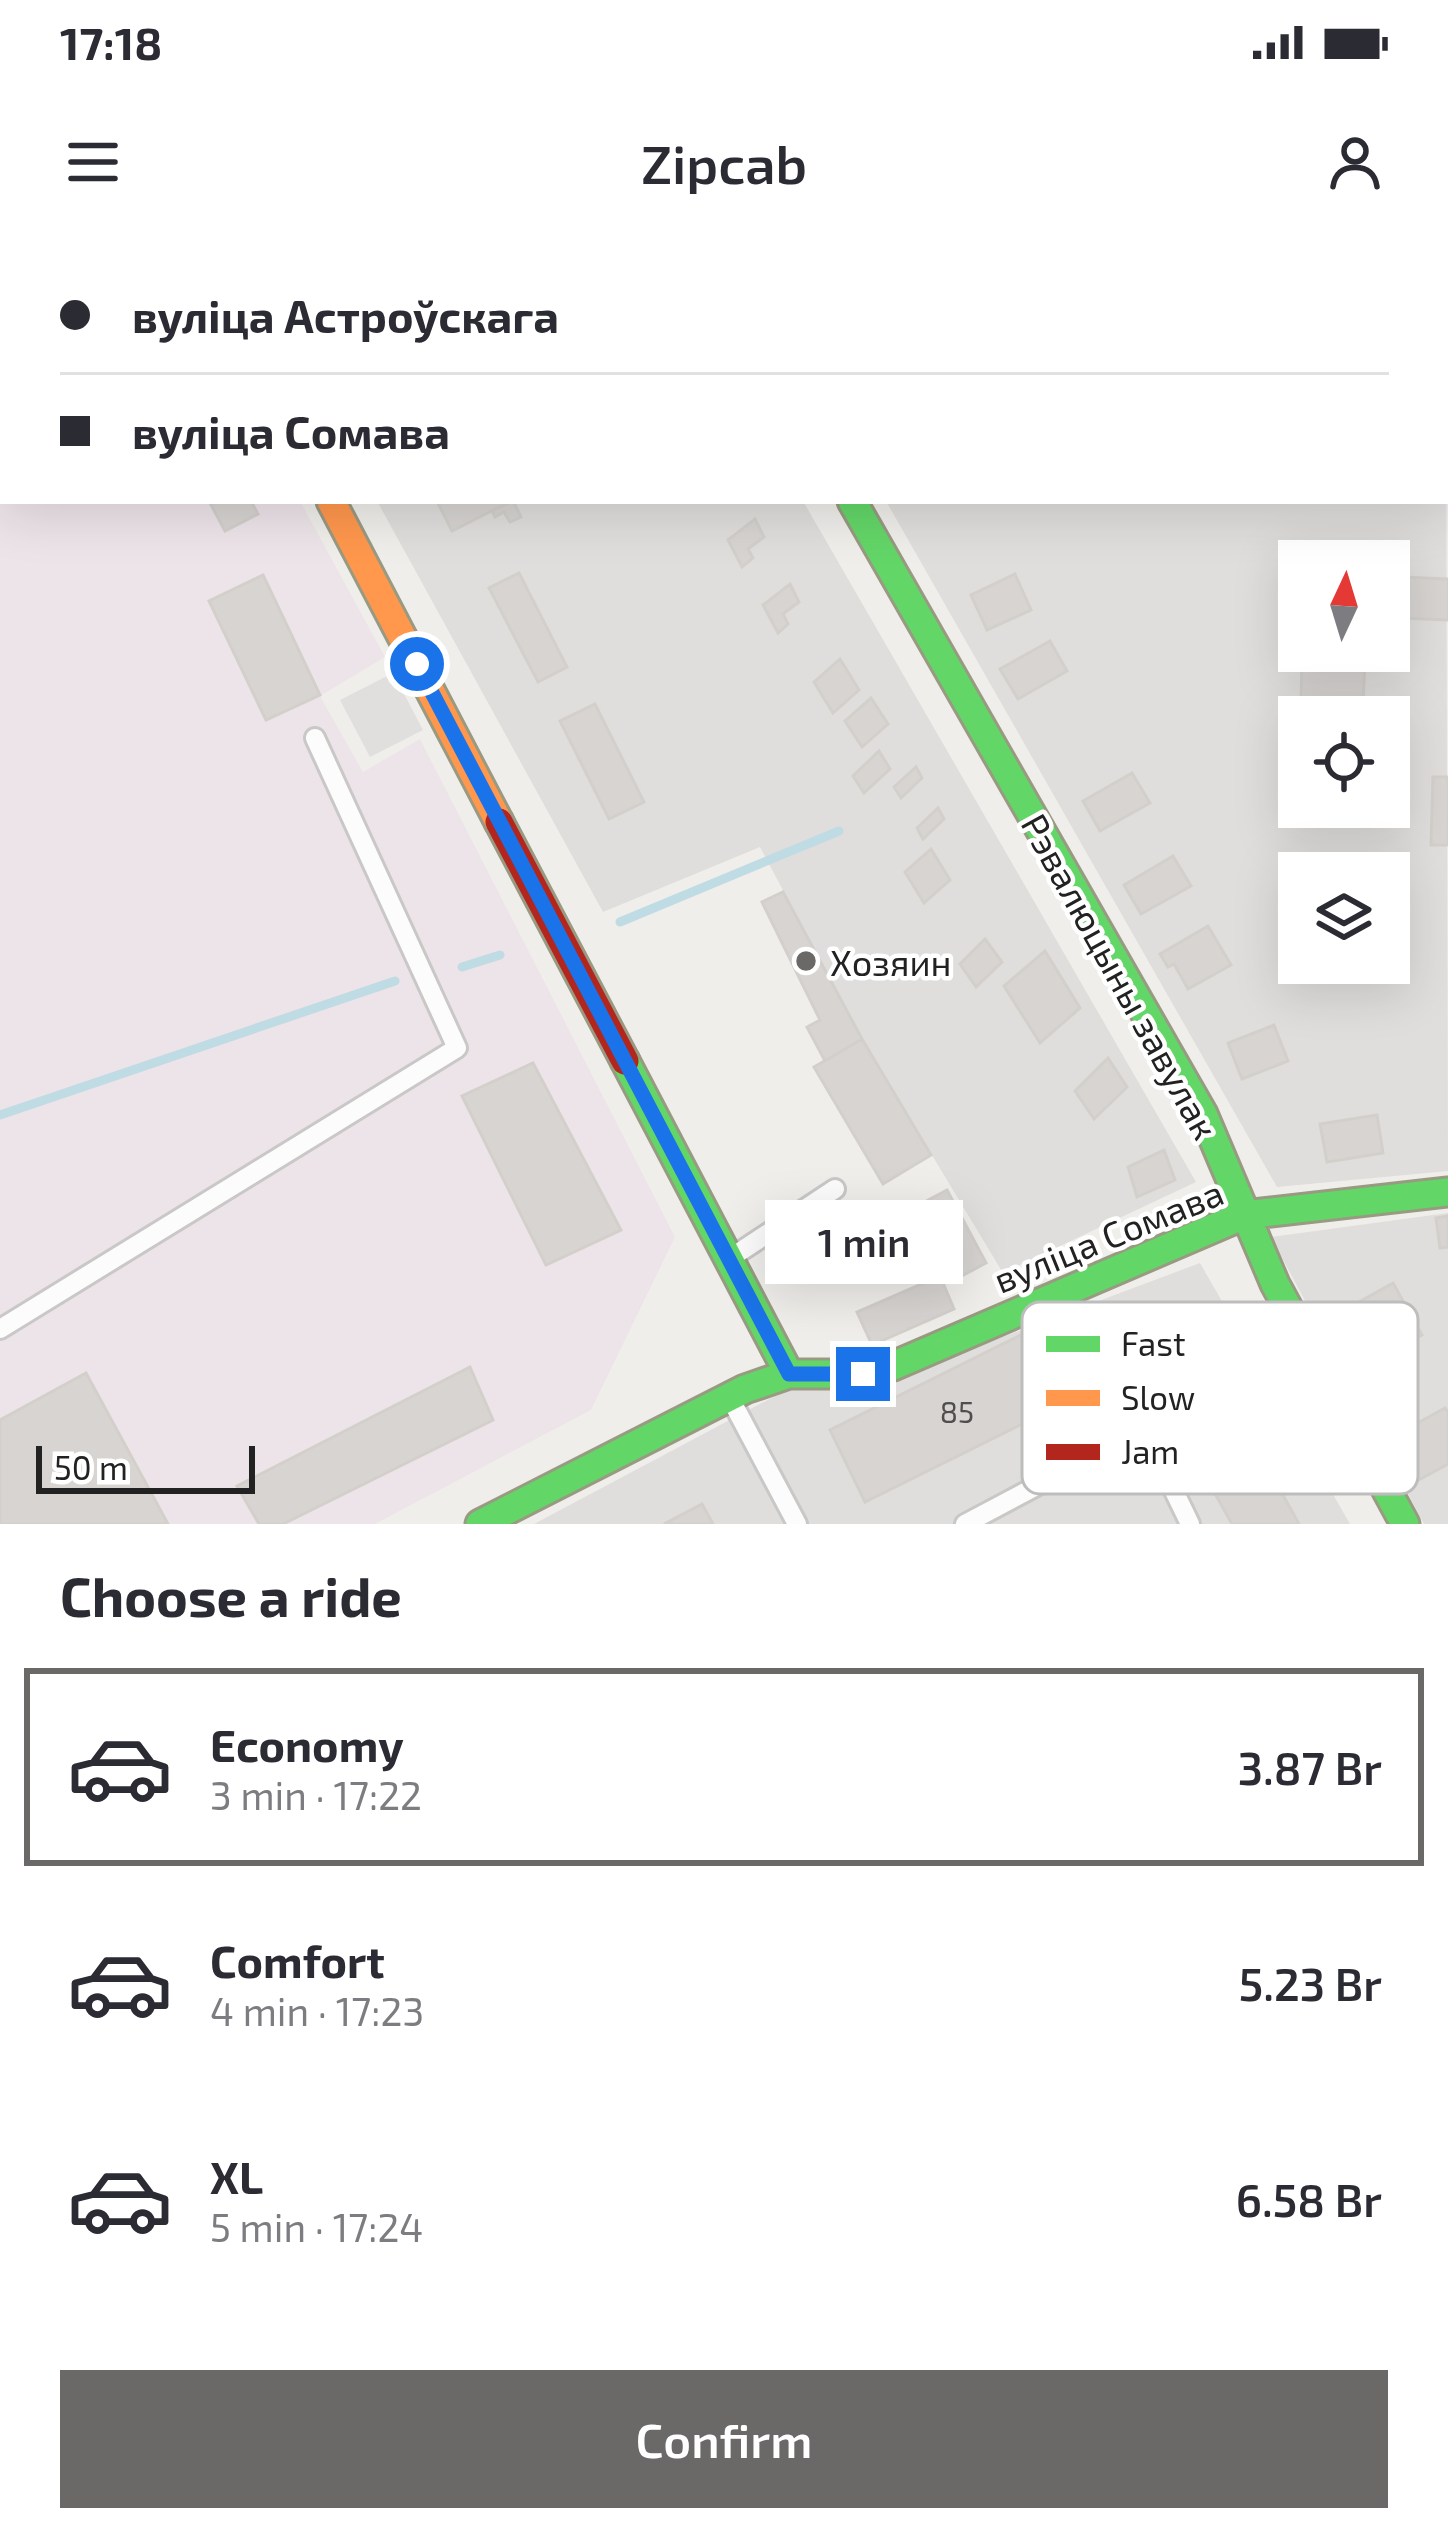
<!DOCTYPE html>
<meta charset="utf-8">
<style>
body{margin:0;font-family:"Exo 2",sans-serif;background:#f2f2f3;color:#2b2b33;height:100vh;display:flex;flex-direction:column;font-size:45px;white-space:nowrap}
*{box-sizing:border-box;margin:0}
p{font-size:39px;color:#7c7c81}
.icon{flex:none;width:66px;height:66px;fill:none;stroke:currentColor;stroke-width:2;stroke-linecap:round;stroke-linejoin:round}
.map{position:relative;height:1284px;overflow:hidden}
.panel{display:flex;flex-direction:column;background:#fff;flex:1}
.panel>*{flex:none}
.top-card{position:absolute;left:0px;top:0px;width:1449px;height:264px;box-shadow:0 12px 48px #0002;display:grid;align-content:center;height:264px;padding:0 60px;background:#fff}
.needle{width:78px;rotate:4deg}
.controls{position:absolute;left:1278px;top:300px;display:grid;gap:24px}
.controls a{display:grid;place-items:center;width:132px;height:132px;border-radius:0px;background:#fff;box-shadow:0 12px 48px #0002;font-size:60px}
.scale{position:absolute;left:36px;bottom:30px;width:219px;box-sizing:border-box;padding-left:12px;border:6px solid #222;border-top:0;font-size:33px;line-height:42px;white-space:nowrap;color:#222;-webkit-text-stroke:9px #fff;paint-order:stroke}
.end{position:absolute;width:54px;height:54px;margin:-27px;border:15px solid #1a73e8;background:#fff;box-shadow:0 0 0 6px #fff}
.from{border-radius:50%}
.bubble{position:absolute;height:84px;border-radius:0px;background:#fff;box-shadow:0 12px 48px #0002;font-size:39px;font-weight:600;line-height:84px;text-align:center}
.top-card b{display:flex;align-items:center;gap:42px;height:114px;font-size:45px}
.top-card b+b{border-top:3px solid #e1e1e2}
.top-card i{width:30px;height:30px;background:#2b2b33}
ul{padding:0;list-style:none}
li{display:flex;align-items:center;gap:36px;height:198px;margin:0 24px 18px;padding:0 36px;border:6px solid transparent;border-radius:0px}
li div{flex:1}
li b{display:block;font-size:45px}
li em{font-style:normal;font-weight:600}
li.selected{border-color:#6a6968}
li>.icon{width:108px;height:108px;stroke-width:1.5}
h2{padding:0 60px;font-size:54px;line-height:144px}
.cta{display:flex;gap:24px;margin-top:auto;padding:24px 60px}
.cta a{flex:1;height:138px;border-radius:0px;background:#6a6968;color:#fff;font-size:48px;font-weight:600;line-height:138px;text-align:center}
.status{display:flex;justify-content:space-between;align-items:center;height:84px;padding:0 60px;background:#fff;direction:ltr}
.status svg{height:33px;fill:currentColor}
header{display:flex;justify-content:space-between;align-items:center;height:156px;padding:0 60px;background:#fff;font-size:54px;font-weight:600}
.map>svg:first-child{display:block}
.residential{fill:#dfdedc;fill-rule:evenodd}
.industrial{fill:#ede4e9}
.parking{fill:#e0dfde}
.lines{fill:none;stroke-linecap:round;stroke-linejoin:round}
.stream{stroke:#bfdbe3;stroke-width:9}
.building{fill:#d7d4d2;stroke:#d3d0cc;stroke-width:3}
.lane-casing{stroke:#c9c8c7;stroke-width:24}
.street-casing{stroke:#c9c8c7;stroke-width:42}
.fast-casing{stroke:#999a82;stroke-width:33}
.slow-casing{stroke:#999a82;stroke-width:33}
.jam-casing{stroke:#999a82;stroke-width:33}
.lane{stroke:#fdfcfc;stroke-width:18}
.street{stroke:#fdfcfc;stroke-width:36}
.fast{stroke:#63d668;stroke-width:27}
.slow{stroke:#ff974d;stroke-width:27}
.jam{stroke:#b3261e;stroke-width:27}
.route{stroke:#1a73e8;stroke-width:15}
.poi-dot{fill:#6a6968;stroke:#fff;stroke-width:4.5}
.labels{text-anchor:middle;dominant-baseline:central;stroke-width:9;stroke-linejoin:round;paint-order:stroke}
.number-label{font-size:30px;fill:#4f4e4e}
.poi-label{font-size:36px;fill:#222;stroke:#fff;text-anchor:start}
.street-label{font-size:36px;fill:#222;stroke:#fff}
.key{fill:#fff;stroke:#bdbdbd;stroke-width:3}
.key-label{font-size:33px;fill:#222}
</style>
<div class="status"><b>17:18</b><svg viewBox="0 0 49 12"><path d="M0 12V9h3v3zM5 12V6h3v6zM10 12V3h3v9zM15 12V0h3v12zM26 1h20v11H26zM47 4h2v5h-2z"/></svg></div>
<header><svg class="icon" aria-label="menu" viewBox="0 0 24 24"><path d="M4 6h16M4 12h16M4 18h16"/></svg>Zipcab<svg class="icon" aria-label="person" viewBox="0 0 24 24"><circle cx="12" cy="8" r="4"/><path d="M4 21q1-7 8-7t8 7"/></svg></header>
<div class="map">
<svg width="1448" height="1284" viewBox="0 0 1448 1284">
<rect width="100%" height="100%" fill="#f0eeeb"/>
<!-- residential -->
<path class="residential" d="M247 0H653L655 3H248Z
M710 0H1448V70L1446 3H711Z
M1446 143 1448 931 1277 947 886 261H1446ZM1299 321H1389V411H1299ZM1299 477H1389V567H1299ZM1299 633H1389V723H1299Z
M377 261H803L1196 942 1003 1033 862 799 760 607 603 672Z
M1448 973V1284H1424L1271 997Z
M1200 1023 1350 1284H534L790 1148 869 1147Z"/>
<!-- industrial -->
<path class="industrial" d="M0 0H164L166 3H3V261H300L385 417 320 456 363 532 420 499 675 997 591 1170 375 1284H0Z"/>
<!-- parking -->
<path class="parking" d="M393 433 423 490 370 517 340 460Z"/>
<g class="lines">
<!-- stream -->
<path class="stream" d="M1446 133H1448
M620 682 839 591
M462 727 500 715
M0 875 395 741"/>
</g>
<!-- building -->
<path class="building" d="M105 0H164L166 3H107Z
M854 0H917L916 3H854Z
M209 261H251L258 274 225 291Z
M437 261H511L452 291Z
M513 261 521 277 510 282 504 272 495 277 492 271Z
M755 279 764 297 748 309 753 318 742 327 728 300Z
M519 333 567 427 538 442 489 348Z
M1015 334 1031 370 987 390 971 355Z
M263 335 320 455 266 480 209 361Z
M1402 337 1448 339V380L1401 378Z
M790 344 799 362 783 374 788 384 778 393 763 365Z
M1050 401 1067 431 1018 459 1000 429Z
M840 419 859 450 833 473 814 442Z
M1302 420 1365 422 1363 463 1301 461Z
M871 458 888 484 862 507 845 481Z
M595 464 644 562 609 579 560 481Z
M879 511 890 529 864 553 853 536Z
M916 527 922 538 901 558 894 547Z
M1132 533 1150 563 1100 591 1083 561Z
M1433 537H1448V605H1431Z
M938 568 944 579 923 599 917 588Z
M931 609 950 640 924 663 905 632Z
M1173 616 1191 646 1141 674 1124 645Z
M783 652 862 799 825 821 807 787 820 780 762 662Z
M1208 686 1231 725 1188 749 1174 724 1168 727 1160 714Z
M985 699 1002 722 976 747 960 724Z
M1045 711 1080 768 1040 803 1004 746Z
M1274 785 1288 821 1242 839 1228 803Z
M862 799 931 915 883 944 814 827Z
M1108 818 1127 847 1094 879 1075 851Z
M533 823 621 990 546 1025 462 856Z
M1377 875 1383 913 1327 922 1320 884Z
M1164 910 1175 940 1137 957 1128 927Z
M947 950 986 1023 956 1039 917 966Z
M1448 976V1007L1440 1008 1436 978Z
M820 989 833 1017 816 1026 801 999Z
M940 1036 954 1069 872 1105 857 1072Z
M1393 1043 1422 1095 1386 1115 1357 1063Z
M1049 1081 1085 1153 865 1262 830 1190Z
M1195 1097 1299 1284H1232L1143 1125Z
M470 1127 493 1180 283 1284H259L237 1246Z
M86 1133 168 1284H0V1180Z
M1445 1168 1448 1172V1224L1413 1243 1389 1199Z
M702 1264 713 1284H664Z"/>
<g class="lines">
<defs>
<path id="lane" d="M729 1019 835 949
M0 1089 457 808 315 498
M729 1156 797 1284
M965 1284 1144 1189 1190 1284"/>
<path id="street" d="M195 0 196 3
M703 0 704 3
M1446 110H1448"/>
<path id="fast" d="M852 261 1203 874 1275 1044 1405 1284
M625 821 789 1134
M480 1284 745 1149 789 1134H863L893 1126 1244 975 1448 952"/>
<path id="slow" d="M331 261 499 582"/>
<path id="jam" d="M499 582 625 821"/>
</defs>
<!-- lane casing -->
<use href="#lane" class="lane-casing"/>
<!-- street casing -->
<use href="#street" class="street-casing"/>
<!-- fast casing -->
<use href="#fast" class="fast-casing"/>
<!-- slow casing -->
<use href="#slow" class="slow-casing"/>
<!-- jam casing -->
<use href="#jam" class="jam-casing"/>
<!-- lane -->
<use href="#lane" class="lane"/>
<!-- street -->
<use href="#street" class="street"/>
<!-- fast -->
<use href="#fast" class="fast"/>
<!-- slow -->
<use href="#slow" class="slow"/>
<!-- jam -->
<use href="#jam" class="jam"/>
</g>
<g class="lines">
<!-- route -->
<path class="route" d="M417 424 789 1134H863"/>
</g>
<!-- markers -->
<circle class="poi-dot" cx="806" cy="721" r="12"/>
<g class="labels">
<!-- number labels -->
<g class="number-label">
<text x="957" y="1171">85</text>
</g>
<!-- poi labels -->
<g class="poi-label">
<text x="830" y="721">Хозяин</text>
</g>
<!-- street labels -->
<g class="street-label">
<text transform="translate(1121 736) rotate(61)">Рэвалюцыны завулак</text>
<text transform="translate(1108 995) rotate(-22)">вуліца Сомава</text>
</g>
</g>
<!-- legend -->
<rect x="1022" y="1062" width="396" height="192" rx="18" class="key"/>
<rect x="1046" y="1096" width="54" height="16" fill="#63d668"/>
<rect x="1046" y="1150" width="54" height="16" fill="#ff974d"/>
<rect x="1046" y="1204" width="54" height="16" fill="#b3261e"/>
<g class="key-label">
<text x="1121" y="1116">Fast</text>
<text x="1121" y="1170">Slow</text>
<text x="1121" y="1224">Jam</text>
</g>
</svg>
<div class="controls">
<a><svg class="needle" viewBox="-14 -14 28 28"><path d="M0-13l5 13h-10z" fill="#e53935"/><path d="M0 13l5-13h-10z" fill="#7c7c81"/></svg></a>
<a><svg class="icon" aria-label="locate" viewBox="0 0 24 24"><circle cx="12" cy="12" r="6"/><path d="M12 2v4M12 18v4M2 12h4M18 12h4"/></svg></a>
<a><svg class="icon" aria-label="layers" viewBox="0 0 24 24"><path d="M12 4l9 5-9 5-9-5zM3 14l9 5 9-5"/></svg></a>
</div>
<div class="scale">50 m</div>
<i class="end from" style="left:417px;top:424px"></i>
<i class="end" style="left:863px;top:1134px"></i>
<div class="bubble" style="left:765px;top:960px;width:198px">1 min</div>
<div class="top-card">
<b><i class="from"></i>вуліца Астроўскага</b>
<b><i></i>вуліца Сомава</b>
</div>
</div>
<section class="panel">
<h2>Choose a ride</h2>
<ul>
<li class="selected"><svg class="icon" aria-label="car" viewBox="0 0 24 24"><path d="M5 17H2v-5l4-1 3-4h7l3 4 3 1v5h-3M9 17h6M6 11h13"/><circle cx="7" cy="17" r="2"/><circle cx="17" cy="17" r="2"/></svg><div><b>Economy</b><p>3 min · 17:22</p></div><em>3.87 Br</em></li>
<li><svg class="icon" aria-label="car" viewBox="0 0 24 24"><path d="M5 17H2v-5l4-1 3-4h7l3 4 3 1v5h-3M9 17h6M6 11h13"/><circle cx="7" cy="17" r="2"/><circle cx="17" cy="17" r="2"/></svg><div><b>Comfort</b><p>4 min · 17:23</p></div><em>5.23 Br</em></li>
<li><svg class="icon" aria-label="car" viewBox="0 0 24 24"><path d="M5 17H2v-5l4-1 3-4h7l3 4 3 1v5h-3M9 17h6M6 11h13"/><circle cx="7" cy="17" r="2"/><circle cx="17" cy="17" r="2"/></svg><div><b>XL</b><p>5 min · 17:24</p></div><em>6.58 Br</em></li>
</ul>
<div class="cta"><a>Confirm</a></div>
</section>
